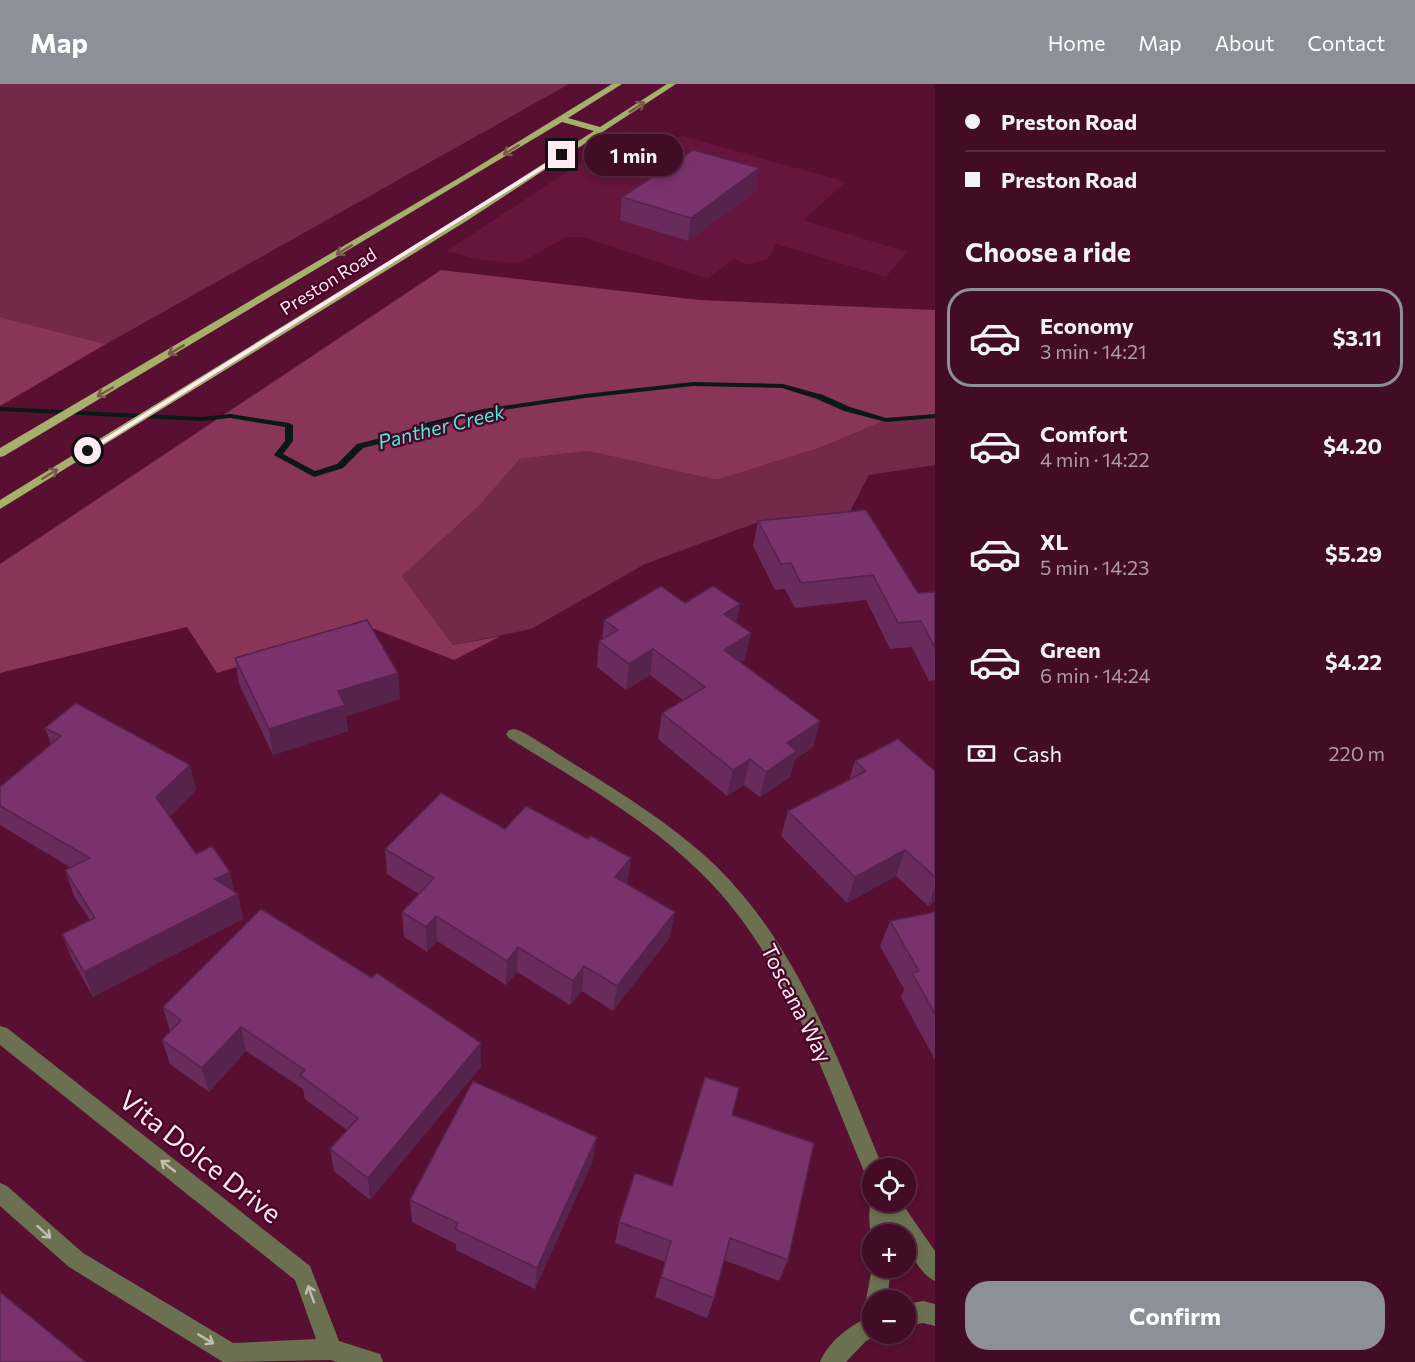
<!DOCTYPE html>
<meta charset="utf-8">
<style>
body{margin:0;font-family:Commissioner,sans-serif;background:#4c1932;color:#f1f3f6;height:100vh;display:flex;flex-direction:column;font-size:22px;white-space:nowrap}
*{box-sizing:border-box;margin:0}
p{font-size:20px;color:#ae9ba7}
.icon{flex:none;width:33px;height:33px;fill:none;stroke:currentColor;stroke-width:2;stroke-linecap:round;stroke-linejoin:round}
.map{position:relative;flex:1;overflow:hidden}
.side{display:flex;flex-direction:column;background:#420b26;width:480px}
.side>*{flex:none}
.hud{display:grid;align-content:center;height:132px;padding:0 30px;background:#420b26}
.controls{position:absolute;left:862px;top:1074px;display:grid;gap:12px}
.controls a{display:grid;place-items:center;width:54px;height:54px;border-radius:50%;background:#420b26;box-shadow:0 3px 9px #0003,0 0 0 2px #5a2b43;font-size:30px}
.end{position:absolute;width:27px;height:27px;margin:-14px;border:8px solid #ffecf2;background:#111;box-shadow:0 0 0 3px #111}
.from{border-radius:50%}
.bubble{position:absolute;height:42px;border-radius:21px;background:#420b26;box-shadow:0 3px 9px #0003,0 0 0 2px #5a2b43;font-size:20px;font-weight:700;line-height:42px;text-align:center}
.hud b{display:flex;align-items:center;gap:21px;height:57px;font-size:22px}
.hud b+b{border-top:2px solid #5a2b43}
.hud i{width:15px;height:15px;background:#f1f3f6}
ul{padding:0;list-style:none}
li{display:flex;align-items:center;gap:18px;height:99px;margin:0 12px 9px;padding:0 18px;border:3px solid transparent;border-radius:24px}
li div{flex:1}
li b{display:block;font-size:22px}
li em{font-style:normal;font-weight:700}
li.active{border-color:#8c9099}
li>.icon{width:54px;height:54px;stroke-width:1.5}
h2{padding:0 30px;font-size:27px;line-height:72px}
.pay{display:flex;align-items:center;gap:15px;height:66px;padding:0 30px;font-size:22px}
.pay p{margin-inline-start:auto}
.button{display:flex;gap:12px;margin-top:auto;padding:12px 30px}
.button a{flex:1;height:69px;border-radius:24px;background:#8c9099;color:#fff;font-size:24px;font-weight:700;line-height:69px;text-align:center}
header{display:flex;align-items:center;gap:36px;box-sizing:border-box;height:84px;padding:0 30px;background:#8c9099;color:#fff}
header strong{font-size:28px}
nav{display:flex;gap:33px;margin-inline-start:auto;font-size:21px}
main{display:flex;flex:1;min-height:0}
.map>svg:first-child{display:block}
.built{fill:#66153d}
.green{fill:#732a4a}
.forest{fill:#893459}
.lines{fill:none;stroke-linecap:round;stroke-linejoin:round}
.stream{fill:#091a16;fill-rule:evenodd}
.minor{fill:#6b7150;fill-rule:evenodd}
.major{fill:#a5b06b;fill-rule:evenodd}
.wall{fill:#682b5c}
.shaded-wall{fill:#55234b}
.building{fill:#79326b;stroke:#55234b;stroke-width:1.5}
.oneway{stroke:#78584a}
.oneway2{stroke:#c4bbb1}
.route{fill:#ffecf2}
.labels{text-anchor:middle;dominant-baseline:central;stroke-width:4.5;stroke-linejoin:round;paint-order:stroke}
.far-street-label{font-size:18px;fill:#ffecf2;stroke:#4b0128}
.far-water-label{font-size:20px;font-style:italic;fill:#3af6d3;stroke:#4b0128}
.street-label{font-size:22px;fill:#ffecf2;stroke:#4b0128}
.near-street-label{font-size:27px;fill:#ffecf2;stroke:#4b0128}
</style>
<header>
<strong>Map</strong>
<nav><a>Home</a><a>Map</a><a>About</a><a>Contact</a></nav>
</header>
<main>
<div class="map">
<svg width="935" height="1278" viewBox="0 0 935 1278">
<rect width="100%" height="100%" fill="#580f32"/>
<!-- built -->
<path class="built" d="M630 46 633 49 661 57 683 52 846 98 803 136 907 168 886 193 776 160 768 175 746 181 734 174 708 195 583 153H566L524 177 512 179 474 175 447 167Z"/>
<!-- green -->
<path class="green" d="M0 0H569L106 260 0 233Z
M935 332V381L869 391 847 433 761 437 645 480 531 545 453 561 402 492 478 423 520 375 588 367 717 396 822 363 886 336Z"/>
<!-- forest -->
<path class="forest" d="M441 186 699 216 935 226V332L886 336 822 363 717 396 588 367 520 375 478 423 402 492 453 561 501 552 454 576 369 543 217 589 187 543 0 589V480Z
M0 233 106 260 0 322Z"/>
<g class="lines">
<!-- stream -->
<path class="stream" d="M693 298 783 300 823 311 850 323 886 334 935 330V334L886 338 844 327 817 315 782 304 693 302 585 314 483 329 435 342 403 354 363 364 343 384 314 393 274 371 285 357V343L230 334 202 337 0 327V323L202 333 230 330 289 339 293 341V357L283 370 315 387 337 380 357 360 397 350 429 338 483 325 585 310Z"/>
<!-- minor -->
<path class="minor" d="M514 645C525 648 536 656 546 662 564 674 582 685 600 696 641 722 682 749 717 783 800 865 839 979 883 1084H873V1094L866 1092C821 987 787 876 705 793 649 736 576 696 509 654L506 650 509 646Z
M0 942 7 944 310 1182 339 1257 380 1270 383 1278H337L331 1276 223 1278 69 1183 0 1122V1099L7 1102 83 1169 233 1259 316 1255 295 1196 0 961Z
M873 1111V1118H901L935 1167V1197C921 1191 906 1166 906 1150H900L891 1137V1150H873V1155C868 1144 868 1122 873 1111Z
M873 1178V1184H891L887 1216H873V1225L869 1224 866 1216Z
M923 1217 935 1220V1242L923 1239 906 1242V1220Z
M873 1231V1250H881L866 1257 846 1278H820C829 1256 852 1240 873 1231Z"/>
<!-- major -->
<path class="major" d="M612 0H622L568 34 600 43 667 0H676L468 136 0 425V416L462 132 594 47 562 38 4 372 0 373V364L464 91Z"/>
</g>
<!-- wall -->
<path class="wall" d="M759 84 756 107 688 157 620 136 622 113Z
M758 437 918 509 935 508V596L929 597 912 563 890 565 866 516 795 524 785 505 775 506 753 462Z
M685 519 740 520 736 539 745 575 740 578 820 637 813 663 795 675 790 693 760 713 744 701 727 712 658 655 662 629 683 616 650 591 626 606 597 583 599 557 602 556 604 536Z
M235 574 400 615 346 632 348 647 273 671 239 600Z
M45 644 190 681 196 706 170 732 196 770 234 807 238 810 243 835 93 913 72 875 62 850 90 836 74 812 65 786 71 784 0 741V703L51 660Z
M855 677 935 687V818L928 822 896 792 847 819 781 752 788 727 849 696Z
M505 745 588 755 631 774 627 800 670 853 613 927 582 907 570 921 517 888 506 901 437 857 427 868 404 853 402 828 419 810 387 790 385 765Z
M935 828V976L901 913 904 905 880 862 890 837Z
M163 923 481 983 370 1116 334 1087 330 1065 347 1046 305 1015 303 1005 246 967 209 1008 170 980 162 956 170 947Z
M732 1031 788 1176 779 1197 724 1176 714 1214 707 1234 655 1213 665 1178 615 1159 619 1138 672 1102Z
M593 1076 535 1205 456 1166V1160L412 1138 410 1116Z"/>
<!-- shaded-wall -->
<path class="shaded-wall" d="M759 84 756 107 688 157 691 134Z
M740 520 735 546 724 530Z
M751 549 745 575 719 592 724 566Z
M653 565 650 591 626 606 629 580Z
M398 589 400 615 346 632 348 647 273 671 269 645 338 607Z
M820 637 813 663 795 675 790 693 760 713 766 688 787 659Z
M750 675 744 701 727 712 733 686Z
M190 681 196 706 163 738 156 713Z
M905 766 896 792 847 819 855 793Z
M631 774 627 800 611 819 615 793Z
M230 788 235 811 238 810 243 835 93 913 84 888 215 795Z
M935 804V818L928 822Z
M675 828 670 853 613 927 617 902Z
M436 832 437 857 427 868 426 843Z
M518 863 517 888 506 901 507 877Z
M584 882 582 907 570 921 573 897Z
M241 943 246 967 209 1008 202 984Z
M481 959V983L370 1116 368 1094Z
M597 1053 593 1076 535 1205 537 1184Z"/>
<!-- building -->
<path class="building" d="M693 66 759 84 691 134 622 113Z
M866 426 918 509 935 508V564L921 537 898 539 873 491 801 499 791 479 781 480 758 437Z
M661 502 685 519 713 502 740 520 724 530 751 549 724 566 820 637 787 659 797 667 766 688 750 675 733 686 662 629 705 603 653 565 629 580 599 557 618 546 604 536Z
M367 536 398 589 338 607 345 621 269 645 235 574Z
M76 619 190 681 156 713 196 770 212 762 230 788 215 795 238 810 84 888 62 850 95 834 65 786 90 774 0 722V703L61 652 45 644Z
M898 655 935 687V793L905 766 855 793 788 727 866 687 855 677Z
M441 709 505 745 526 722 588 755 591 752 631 774 615 793 675 828 617 902 584 882 573 897 518 863 507 877 436 832 426 843 402 828 434 794 385 765Z
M261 825 372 894 377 889 481 959 368 1094 330 1065 358 1034 300 991 305 986 241 943 202 984 162 956 181 936 163 923Z
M935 828V930L912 889 919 887 890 837Z
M705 993 739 1004 732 1031 814 1059 788 1176 730 1154 714 1214 661 1193 671 1157 619 1138 635 1089 672 1102Z
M473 997 597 1053 537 1184 455 1145 458 1139 410 1116Z
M0 1208 86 1278H0Z"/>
<!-- one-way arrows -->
<defs><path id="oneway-shaft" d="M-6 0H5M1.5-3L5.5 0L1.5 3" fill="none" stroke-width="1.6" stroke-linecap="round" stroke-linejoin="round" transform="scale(1.5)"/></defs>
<g class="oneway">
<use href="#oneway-shaft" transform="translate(637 23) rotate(-33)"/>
<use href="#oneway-shaft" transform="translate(511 66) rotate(148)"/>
<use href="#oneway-shaft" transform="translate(344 166) rotate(149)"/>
<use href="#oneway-shaft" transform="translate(176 266) rotate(149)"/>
<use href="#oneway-shaft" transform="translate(105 308) rotate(150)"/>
<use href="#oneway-shaft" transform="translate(50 390) rotate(-32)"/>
</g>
<g class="oneway2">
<use href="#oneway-shaft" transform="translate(168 1082) rotate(-142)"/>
<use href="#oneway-shaft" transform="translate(44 1148) rotate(42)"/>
<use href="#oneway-shaft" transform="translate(311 1210) rotate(-110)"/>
<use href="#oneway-shaft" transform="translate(206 1255) rotate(31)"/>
</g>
<!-- route -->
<path class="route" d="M562 69 564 72 90 368 84 367Z"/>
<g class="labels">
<!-- far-street labels -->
<g class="far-street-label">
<text transform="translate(328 197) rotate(-32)">Preston Road</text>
</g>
<!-- far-water labels -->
<g class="far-water-label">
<text transform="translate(441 342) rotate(-14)">Panther Creek</text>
</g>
<!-- street labels -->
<g class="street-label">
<text transform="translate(797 919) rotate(63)">Toscana Way</text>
</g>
<!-- near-street labels -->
<g class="near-street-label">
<text transform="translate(201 1072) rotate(38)">Vita Dolce Drive</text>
</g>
</g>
</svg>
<div class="controls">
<a><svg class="icon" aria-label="locate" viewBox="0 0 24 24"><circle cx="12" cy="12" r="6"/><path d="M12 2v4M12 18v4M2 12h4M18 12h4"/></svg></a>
<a>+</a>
<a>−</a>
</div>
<i class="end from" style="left:88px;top:367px"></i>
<i class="end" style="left:562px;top:71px"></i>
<div class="bubble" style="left:584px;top:50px;width:99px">1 min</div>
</div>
<section class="side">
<div class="hud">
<b><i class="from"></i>Preston Road</b>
<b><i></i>Preston Road</b>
</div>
<h2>Choose a ride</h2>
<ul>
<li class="active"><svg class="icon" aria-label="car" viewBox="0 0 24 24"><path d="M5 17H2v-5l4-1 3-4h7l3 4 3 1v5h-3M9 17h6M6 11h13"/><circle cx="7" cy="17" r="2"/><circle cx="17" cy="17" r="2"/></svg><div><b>Economy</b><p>3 min · 14:21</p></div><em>$3.11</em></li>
<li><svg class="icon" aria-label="car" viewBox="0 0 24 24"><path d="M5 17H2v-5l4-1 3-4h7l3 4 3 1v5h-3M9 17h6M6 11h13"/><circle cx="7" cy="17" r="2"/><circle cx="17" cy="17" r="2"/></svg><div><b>Comfort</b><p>4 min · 14:22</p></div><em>$4.20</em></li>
<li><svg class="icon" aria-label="car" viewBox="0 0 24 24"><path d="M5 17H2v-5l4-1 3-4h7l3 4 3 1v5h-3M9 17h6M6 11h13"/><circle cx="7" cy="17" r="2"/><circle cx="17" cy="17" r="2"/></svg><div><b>XL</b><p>5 min · 14:23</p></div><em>$5.29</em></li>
<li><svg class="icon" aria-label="car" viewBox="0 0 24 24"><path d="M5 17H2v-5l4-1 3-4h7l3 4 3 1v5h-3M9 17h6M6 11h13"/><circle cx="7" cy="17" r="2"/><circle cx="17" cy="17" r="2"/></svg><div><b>Green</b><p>6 min · 14:24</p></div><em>$4.22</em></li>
</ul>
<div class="pay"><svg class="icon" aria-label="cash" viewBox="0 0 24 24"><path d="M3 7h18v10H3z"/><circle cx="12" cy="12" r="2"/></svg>Cash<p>220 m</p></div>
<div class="button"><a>Confirm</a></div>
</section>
</main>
